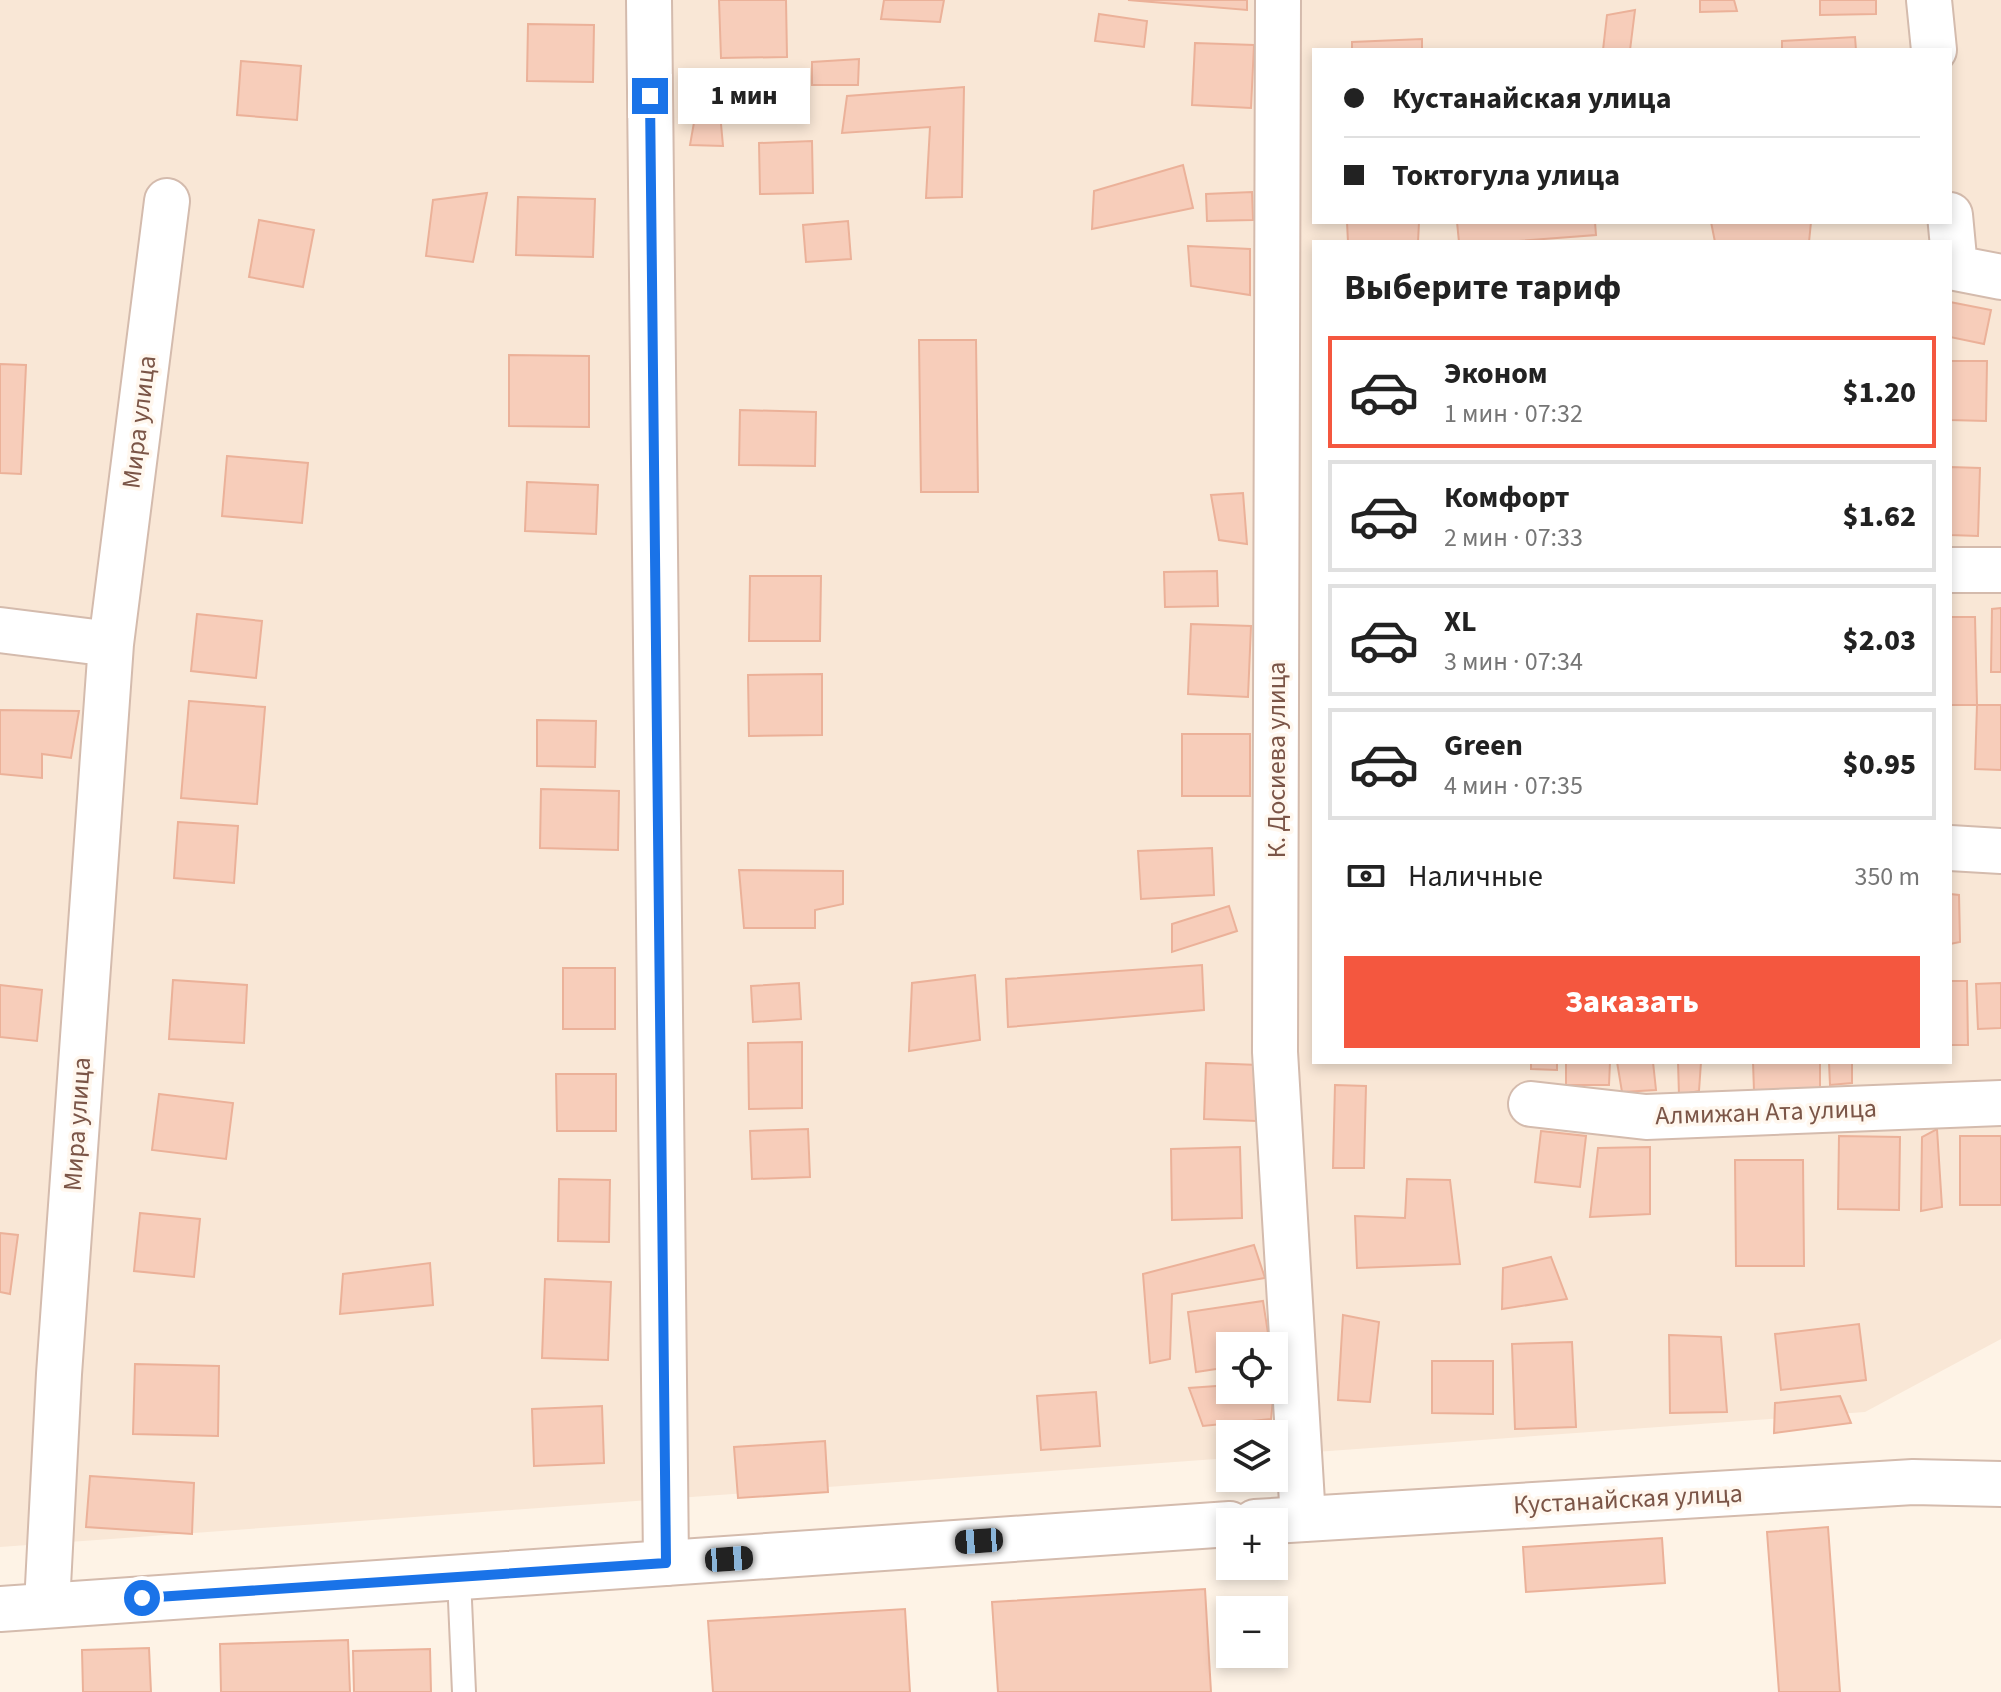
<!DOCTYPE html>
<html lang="ru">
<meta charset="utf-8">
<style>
body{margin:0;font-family:"Source Sans 3",sans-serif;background:#f2f2f2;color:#222;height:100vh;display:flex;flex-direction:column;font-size:30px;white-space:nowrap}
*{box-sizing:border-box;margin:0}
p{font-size:26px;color:#767676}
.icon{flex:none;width:44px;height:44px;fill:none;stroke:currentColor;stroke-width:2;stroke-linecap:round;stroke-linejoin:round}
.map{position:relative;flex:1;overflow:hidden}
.drawer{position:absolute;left:1312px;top:240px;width:640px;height:824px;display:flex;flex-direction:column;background:#fff;border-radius:0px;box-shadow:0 4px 12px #0003}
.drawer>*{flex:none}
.banner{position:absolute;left:1312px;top:48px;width:640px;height:176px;border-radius:0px;box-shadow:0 4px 12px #0003;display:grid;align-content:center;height:176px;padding:0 32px;background:#fff}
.controls{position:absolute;left:1216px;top:1332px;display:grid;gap:16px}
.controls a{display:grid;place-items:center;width:72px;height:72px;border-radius:0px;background:#fff;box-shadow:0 4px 12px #0003;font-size:40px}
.end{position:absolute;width:36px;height:36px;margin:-18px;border:10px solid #1a73e8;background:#fff;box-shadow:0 0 0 4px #fff}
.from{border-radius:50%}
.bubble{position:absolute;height:56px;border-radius:0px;background:#fff;box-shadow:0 4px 12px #0003;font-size:26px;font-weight:800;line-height:56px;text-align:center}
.car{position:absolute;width:24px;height:48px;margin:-24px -12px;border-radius:10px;box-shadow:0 0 6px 2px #0007;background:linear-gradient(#222 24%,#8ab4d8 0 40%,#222 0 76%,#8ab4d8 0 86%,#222 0)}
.banner b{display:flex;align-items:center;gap:28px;height:76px;font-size:30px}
.banner b+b{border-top:2px solid #e0e0e0}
.banner i{width:20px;height:20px;background:#222}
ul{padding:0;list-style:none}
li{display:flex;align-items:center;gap:24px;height:112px;margin:0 16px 12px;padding:0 16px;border:4px solid #e0e0e0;border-radius:0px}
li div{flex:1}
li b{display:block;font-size:30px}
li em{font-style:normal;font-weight:800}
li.selected{border-color:#f4573f}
li>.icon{width:72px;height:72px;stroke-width:1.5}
h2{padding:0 32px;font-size:36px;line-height:96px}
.pay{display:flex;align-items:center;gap:20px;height:88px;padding:0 32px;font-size:30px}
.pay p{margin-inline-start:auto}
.cta{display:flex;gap:16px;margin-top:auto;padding:16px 32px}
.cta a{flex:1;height:92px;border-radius:0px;background:#f4573f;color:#fff;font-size:32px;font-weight:800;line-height:92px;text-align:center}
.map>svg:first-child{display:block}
.residential{fill:#f9e7d6;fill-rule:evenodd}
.building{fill:#f7cdba;stroke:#ebb199;stroke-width:2}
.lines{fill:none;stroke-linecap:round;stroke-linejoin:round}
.service-casing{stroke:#d4bbad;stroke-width:26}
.minor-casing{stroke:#d4bbad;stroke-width:48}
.tertiary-casing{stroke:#d4bbad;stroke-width:48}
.service{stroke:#fff;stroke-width:22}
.minor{stroke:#fff;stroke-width:44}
.tertiary{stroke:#fff;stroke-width:44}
.route{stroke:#1a73e8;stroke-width:10}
.labels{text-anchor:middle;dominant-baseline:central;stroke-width:7;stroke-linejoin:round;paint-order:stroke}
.street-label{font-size:26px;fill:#7b5547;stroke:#fff7ee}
</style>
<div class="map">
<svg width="2001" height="1692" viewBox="0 0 2001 1692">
<rect width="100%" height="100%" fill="#fef3e6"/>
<!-- residential -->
<path class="residential" d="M0 0H2001V1339L1865 1412 1274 1455V1434H1230V1458L0 1547ZM1314 50H1950V222H1314ZM1314 242H1950V1062H1314ZM1230 1346H1274V1390H1230Z"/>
<!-- building -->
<path class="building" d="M719 0H786L787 57 721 58Z
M884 0H944L940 22 881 19Z
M1247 0V10L1128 0Z
M1700 0H1734L1737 11 1700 12Z
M1820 0H1876V14L1820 15Z
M1635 10 1630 50H1603L1607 15Z
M1099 14 1147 21 1144 47 1095 41Z
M528 24 594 25 593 82 527 81Z
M1855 37 1856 50H1782V41Z
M1422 39V50H1352V42Z
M1195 43 1254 45 1251 108 1192 105Z
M859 59 858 85H812V62Z
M241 61 301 66 297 120 237 115Z
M964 87 962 197 926 198 930 127 842 133 847 96Z
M696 111 720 113 723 146 690 145Z
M812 141 813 193 760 194 759 143Z
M1183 165 1193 208 1092 229 1094 191Z
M1252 192 1253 220 1207 221 1206 194Z
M487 193 473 262 426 256 433 200Z
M518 197 595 199 593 257 516 255Z
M259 220 314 230 303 287 249 277Z
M848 221 851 259 806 262 803 225Z
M1347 222H1419L1418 242H1348Z
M1457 222H1595L1596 235 1505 242H1459Z
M1711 222H1811L1809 242H1715Z
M1188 246 1250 249V295L1191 286Z
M1950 302 1991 310 1984 344 1950 337Z
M919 340H976L978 492H921Z
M509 355 589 356V427L509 426Z
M1950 361H1987L1986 421 1950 420Z
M0 364 26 365 21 474 0 473Z
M740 410 816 412 815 466 739 465Z
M227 456 308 463 302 523 222 516Z
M1950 467 1980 468 1978 536 1950 535Z
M527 482 598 485 596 534 525 531Z
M1243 493 1247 544 1219 540 1211 495Z
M1217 571 1218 606 1165 607 1164 572Z
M750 576H821L820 641H749Z
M2001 608V672H1991L1992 609Z
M197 614 262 621 256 678 191 671Z
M1950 617H1975L1977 705H1950Z
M1191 624 1251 626 1248 697 1188 694Z
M822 674V735L749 736 748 675Z
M189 701 265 707 257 804 181 798Z
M1977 705H2001V770L1975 769Z
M0 710 79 711 71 758 42 754V778L0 774Z
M537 720 596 721 595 767 537 766Z
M1182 734H1250V796H1182Z
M541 789 619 791 618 850 540 848Z
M178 822 238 826 234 883 174 878Z
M1212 848 1214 895 1141 899 1138 851Z
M739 870 843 871V904L815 910V928H744Z
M1950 894 1959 895 1960 942 1950 944Z
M1229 906 1237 931 1172 952V924Z
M1202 965 1204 1010 1008 1027 1006 979Z
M563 968H615V1029H563Z
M975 975 980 1040 909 1051 912 983Z
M173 980 247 985 244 1043 169 1039Z
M1950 981H1967L1968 1045H1950Z
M799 983 801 1019 753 1022 751 986Z
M2001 983V1028L1978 1029 1976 984Z
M0 985 42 990 37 1041 0 1037Z
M802 1042V1108L749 1109 748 1043Z
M1531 1062H1557V1070L1531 1069Z
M1566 1062H1610L1609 1085H1566Z
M1617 1062H1653L1656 1090 1622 1092Z
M1678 1062H1701L1699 1091 1679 1095Z
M1753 1062H1820V1088L1754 1091Z
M1829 1062H1852V1083L1830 1085Z
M1206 1063 1259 1065 1257 1121 1204 1119Z
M556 1074H616V1131H557Z
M1335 1085 1366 1086 1364 1168H1333Z
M159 1094 233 1103 226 1159 152 1150Z
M808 1129 810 1177 752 1179 750 1131Z
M1937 1129 1942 1207 1921 1211 1922 1137Z
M1541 1131 1586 1136 1580 1187 1535 1182Z
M1839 1136 1900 1137 1899 1210 1838 1209Z
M1960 1136H2001V1205H1960Z
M1240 1147 1242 1218 1172 1220 1171 1149Z
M1650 1147V1214L1590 1217 1598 1148Z
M1735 1160H1803L1804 1266H1736Z
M559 1179 610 1180 609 1242 558 1241Z
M1407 1179 1450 1180 1460 1264 1357 1268 1355 1216 1405 1218Z
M140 1213 200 1219 194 1277 134 1271Z
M0 1233 18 1235 10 1294 0 1292Z
M1254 1245 1265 1278 1172 1294 1170 1359 1150 1363 1143 1274Z
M1551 1257 1567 1299 1502 1309 1503 1268Z
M430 1263 433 1305 340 1314 343 1274Z
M545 1279 611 1282 608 1360 542 1358Z
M1263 1301 1270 1346H1230V1367L1196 1372 1188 1312Z
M1343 1315 1379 1322 1370 1402 1338 1400Z
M1859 1324 1866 1380 1781 1390 1775 1334Z
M1669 1335 1721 1337 1727 1412 1670 1413Z
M1572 1342 1576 1427 1515 1429 1512 1344Z
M1432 1361H1493V1414L1432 1413Z
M135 1364 219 1366 218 1436 133 1434Z
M1230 1385V1390H1274L1271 1419 1203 1426 1189 1388Z
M1096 1392 1100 1446 1041 1450 1037 1396Z
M1840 1396 1851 1423 1774 1433 1775 1403Z
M602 1406 604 1463 534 1466 532 1409Z
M825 1441 828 1492 738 1498 734 1447Z
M90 1476 194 1483 192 1534 86 1527Z
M1828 1527 1840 1692H1779L1767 1532Z
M1662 1538 1665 1583 1526 1592 1523 1547Z
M1205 1589 1211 1692H998L992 1602Z
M905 1609 910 1692H713L708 1621Z
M348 1640 350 1692H221L220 1644Z
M149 1648 151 1692H83L82 1650Z
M430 1649 431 1692H354L353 1651Z"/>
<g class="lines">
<defs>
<path id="service" d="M459 1578 464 1692"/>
<path id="minor" d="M649 0 666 1563
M1278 0 1275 1052 1303 1519
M1929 0 1934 50
M1950 215 1955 268 2001 277
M1950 570H2001
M0 630 111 644
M1950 848 2001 851
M1531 1104 1646 1117 2001 1103
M47 1605 59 1374 111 644 167 201"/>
<path id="tertiary" d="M1255 1522 1913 1482 2001 1484
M0 1609 1230 1524"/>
</defs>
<!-- service casing -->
<use href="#service" class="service-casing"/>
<!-- minor casing -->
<use href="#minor" class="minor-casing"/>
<!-- tertiary casing -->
<use href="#tertiary" class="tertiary-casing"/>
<!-- service -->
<use href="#service" class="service"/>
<!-- minor -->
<use href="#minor" class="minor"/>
<!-- tertiary -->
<use href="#tertiary" class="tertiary"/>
</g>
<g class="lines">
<!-- route -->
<path class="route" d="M142 1598 666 1563 650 96"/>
</g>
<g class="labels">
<!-- street labels -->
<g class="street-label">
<text transform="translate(139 422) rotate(-83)">Мира улица</text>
<text transform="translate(1276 760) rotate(-90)">К. Досиева улица</text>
<text transform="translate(1766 1112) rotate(-2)">Алмижан Ата улица</text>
<text transform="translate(77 1124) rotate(-86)">Мира улица</text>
<text transform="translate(1628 1499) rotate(-3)">Кустанайская улица</text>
</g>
</g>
</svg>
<div class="controls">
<a><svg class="icon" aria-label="locate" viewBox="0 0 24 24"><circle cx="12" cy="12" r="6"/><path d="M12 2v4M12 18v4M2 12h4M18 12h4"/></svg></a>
<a><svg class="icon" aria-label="layers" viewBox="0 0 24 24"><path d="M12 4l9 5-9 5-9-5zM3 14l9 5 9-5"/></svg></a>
<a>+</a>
<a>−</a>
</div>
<i class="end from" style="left:142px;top:1598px"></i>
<i class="end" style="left:650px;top:96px"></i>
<div class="bubble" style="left:678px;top:68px;width:132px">1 мин</div>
<i class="car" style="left:979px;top:1541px;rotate:266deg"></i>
<i class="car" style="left:729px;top:1559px;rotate:86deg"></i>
<div class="banner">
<b><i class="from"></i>Кустанайская улица</b>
<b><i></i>Токтогула улица</b>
</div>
<section class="drawer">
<h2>Выберите тариф</h2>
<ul>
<li class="selected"><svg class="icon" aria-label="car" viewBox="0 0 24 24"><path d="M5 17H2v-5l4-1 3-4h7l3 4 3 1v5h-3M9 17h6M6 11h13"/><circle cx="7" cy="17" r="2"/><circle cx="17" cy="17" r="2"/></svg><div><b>Эконом</b><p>1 мин · 07:32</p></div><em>$1.20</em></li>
<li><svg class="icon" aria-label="car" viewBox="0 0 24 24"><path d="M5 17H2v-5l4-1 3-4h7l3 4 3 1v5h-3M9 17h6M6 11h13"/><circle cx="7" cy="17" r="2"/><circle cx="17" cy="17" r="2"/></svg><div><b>Комфорт</b><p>2 мин · 07:33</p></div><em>$1.62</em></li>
<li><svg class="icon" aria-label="car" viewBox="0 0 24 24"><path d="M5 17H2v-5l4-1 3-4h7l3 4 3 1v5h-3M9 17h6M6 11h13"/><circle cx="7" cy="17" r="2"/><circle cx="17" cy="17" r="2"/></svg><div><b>XL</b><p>3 мин · 07:34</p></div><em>$2.03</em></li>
<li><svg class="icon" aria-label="car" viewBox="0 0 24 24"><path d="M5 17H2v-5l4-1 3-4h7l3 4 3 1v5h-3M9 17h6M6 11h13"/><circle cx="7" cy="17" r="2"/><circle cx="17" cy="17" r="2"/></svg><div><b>Green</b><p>4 мин · 07:35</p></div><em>$0.95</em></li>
</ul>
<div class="pay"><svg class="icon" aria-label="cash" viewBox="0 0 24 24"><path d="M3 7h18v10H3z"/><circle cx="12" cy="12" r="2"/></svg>Наличные<p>350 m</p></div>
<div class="cta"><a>Заказать</a></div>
</section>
</div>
